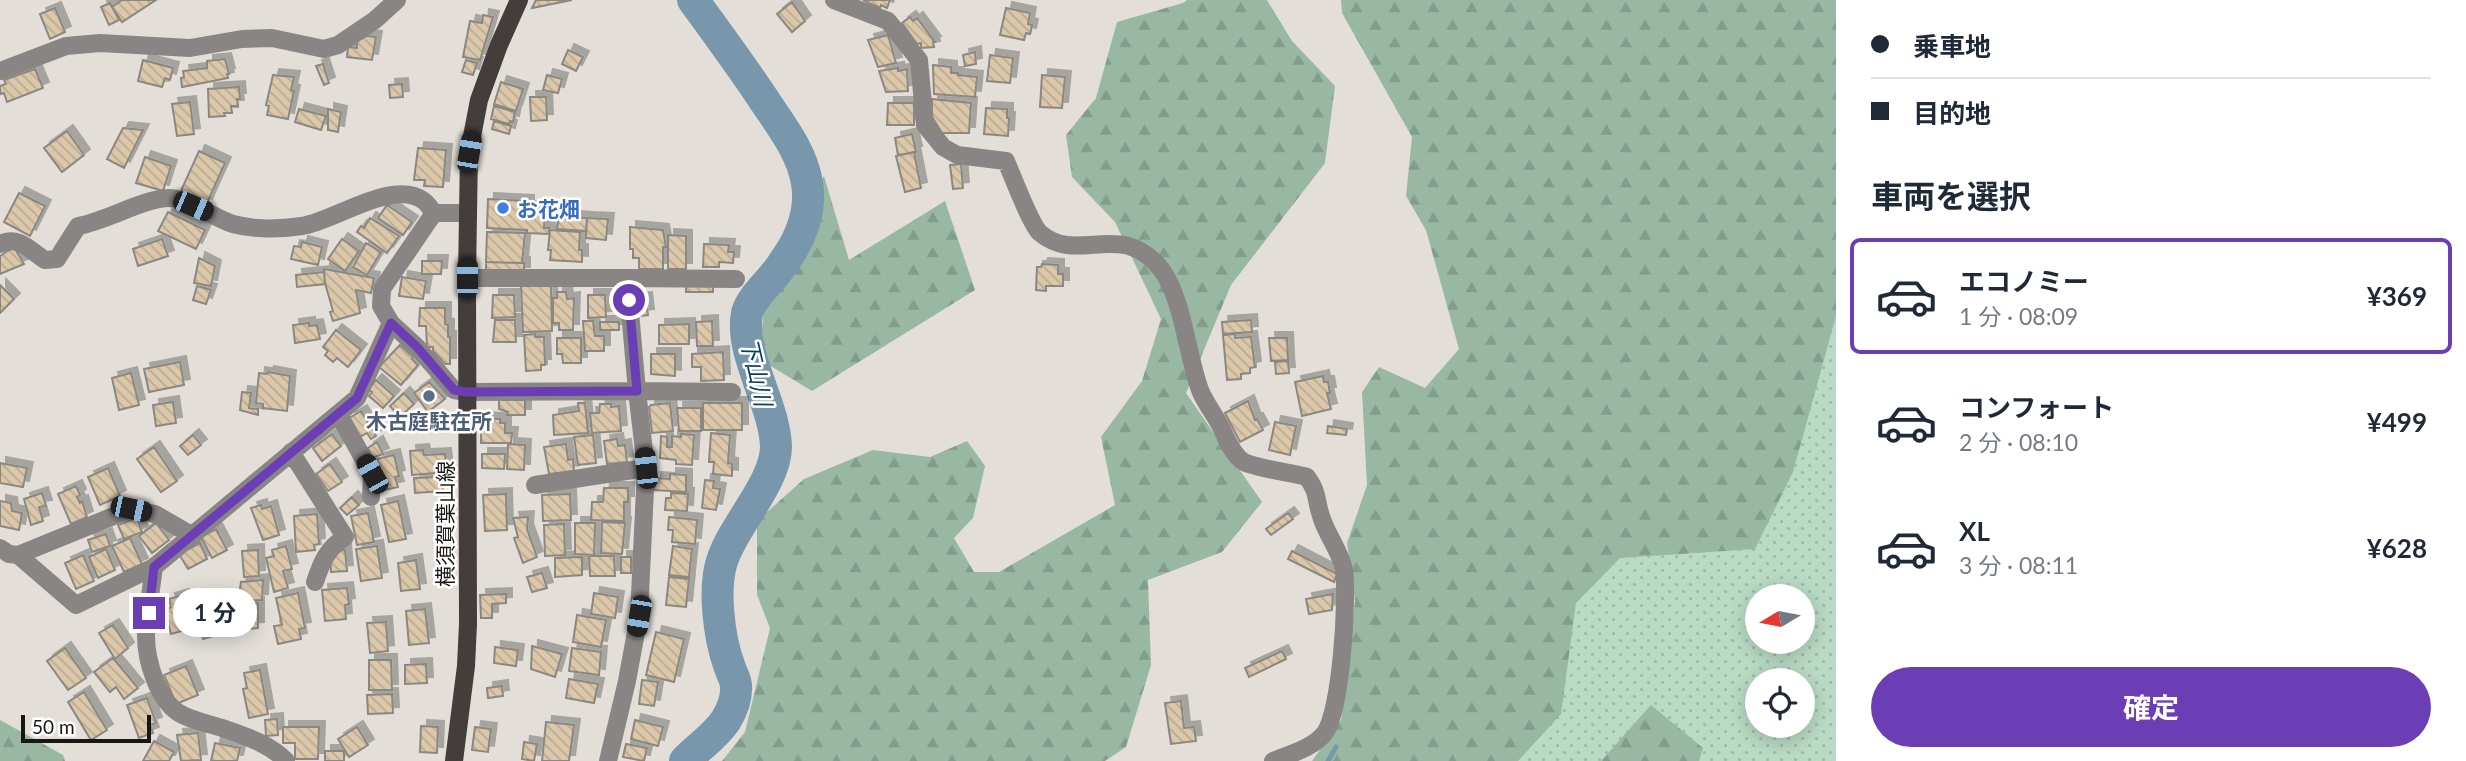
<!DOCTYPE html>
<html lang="ja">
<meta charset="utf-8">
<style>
body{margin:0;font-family:Lato,"Noto Sans JP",sans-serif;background:#f2f2f3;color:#1f2937;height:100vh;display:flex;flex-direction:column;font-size:26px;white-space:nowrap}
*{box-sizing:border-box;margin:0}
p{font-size:23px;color:#747a83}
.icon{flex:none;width:38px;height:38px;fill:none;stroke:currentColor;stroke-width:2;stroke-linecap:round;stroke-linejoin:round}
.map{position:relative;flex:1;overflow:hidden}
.panel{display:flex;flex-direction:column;background:#fff;width:630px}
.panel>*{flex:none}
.top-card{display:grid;align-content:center;height:154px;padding:0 35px;background:#fff}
.needle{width:46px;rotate:260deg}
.tools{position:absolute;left:1745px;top:584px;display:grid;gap:14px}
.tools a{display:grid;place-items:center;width:70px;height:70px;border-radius:50%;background:#fff;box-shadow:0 4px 18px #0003;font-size:35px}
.scale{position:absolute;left:21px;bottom:18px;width:130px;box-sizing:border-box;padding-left:7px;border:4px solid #191715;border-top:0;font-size:19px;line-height:24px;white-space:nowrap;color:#191715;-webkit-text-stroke:5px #fff;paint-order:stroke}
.end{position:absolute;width:32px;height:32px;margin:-16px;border:9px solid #6b3eb6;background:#fff;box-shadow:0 0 0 4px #fff}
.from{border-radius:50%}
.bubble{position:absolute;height:49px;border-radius:24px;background:#fff;box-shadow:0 4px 18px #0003;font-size:23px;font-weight:700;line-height:49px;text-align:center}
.car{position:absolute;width:21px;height:42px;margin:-21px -10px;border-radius:9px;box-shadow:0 0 5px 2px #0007;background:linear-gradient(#222 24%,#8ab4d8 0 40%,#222 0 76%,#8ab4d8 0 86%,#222 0)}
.top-card b{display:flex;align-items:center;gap:24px;height:66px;font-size:26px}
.top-card b+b{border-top:2px solid #e0e1e3}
.top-card i{width:18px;height:18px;background:#1f2937}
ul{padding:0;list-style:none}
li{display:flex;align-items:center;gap:21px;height:116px;margin:0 14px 10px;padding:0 21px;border:4px solid transparent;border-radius:10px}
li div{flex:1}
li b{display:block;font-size:26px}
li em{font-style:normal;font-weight:700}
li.selected{border-color:#6b3eb6}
li>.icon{width:63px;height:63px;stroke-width:1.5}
h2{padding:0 35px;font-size:32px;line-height:84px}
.action{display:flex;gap:14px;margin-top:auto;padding:14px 35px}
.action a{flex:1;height:80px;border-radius:42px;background:#6b3eb6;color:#fff;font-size:28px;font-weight:700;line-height:80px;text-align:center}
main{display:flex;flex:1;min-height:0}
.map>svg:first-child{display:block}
.grass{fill:url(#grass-dots);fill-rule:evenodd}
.forest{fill:url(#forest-firs)}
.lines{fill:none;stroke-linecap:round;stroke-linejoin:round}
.stream{stroke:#7997ac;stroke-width:5}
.river{stroke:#7997ac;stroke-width:32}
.building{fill:url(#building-back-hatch);stroke:#8b8781;stroke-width:2;filter:url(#shadow)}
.minor{stroke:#898584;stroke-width:18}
.primary{stroke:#433d3c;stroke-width:18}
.route{stroke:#6b3eb6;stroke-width:9}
.shop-dot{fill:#3f7fe0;stroke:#fff;stroke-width:2.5}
.service-dot{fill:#5c6f8a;stroke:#fff;stroke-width:2.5}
.labels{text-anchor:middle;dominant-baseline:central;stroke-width:5;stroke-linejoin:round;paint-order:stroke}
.shop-label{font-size:21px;font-weight:bold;fill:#366cbe;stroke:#fff;text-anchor:start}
.service-label{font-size:21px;font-weight:bold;fill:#4e5e75;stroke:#fff}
.street-label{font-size:21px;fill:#191715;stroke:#fff}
.water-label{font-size:23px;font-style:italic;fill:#063e5d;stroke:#fff}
</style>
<main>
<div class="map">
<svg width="1836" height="761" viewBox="0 0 1836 761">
<defs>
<pattern id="grass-dots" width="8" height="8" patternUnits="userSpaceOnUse" patternTransform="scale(1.75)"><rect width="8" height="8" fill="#b9dac5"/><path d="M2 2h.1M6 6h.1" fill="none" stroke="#9ebaa8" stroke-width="1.8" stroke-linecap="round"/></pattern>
<pattern id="forest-firs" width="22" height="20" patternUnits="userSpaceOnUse" patternTransform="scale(1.75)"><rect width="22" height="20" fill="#98b8a4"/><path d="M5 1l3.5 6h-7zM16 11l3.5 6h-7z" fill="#829d8c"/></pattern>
<pattern id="building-back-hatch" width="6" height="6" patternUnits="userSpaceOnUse" patternTransform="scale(1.75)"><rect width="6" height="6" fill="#dbc7a9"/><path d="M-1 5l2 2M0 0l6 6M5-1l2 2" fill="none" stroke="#bbaa91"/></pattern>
<filter id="shadow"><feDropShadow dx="6" dy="-6" stdDeviation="0" flood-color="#0004"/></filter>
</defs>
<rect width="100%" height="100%" fill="#e3dfd8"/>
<!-- grass -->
<path class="grass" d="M1836 74V761H1456ZM1757 597H1802V642H1757ZM1757 681H1802V726H1757Z"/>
<!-- forest -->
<path class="forest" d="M1187 0H1267L1292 41 1335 86 1325 163 1231 285 1186 393 1262 502 1222 552 1148 580 1151 665 1126 747 1105 761H722L745 732 770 628 757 595V521L804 479 873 450 930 457 967 441 985 466 973 518 954 538 974 572H999L1115 505 1101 437 1142 381 1161 319 1115 222 1072 177 1066 135 1096 98 1117 22 1183 3Z
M1341 0H1836V316L1793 472 1755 549 1620 558 1576 603 1561 714 1518 761H1312L1341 720 1355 601 1347 543 1367 485 1362 392 1379 367 1425 388 1459 349 1426 230 1406 196 1412 137 1342 13Z
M824 176 849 260 945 201 975 290 812 391 759 359 769 255Z
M1651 705 1703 748 1699 761H1601Z
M0 720 63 755 65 761H0Z"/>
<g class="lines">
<!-- stream -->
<path class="stream" d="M1328 761 1336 747"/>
<!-- river -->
<path class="river" d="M685 761C698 747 715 737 726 720 732 710 737 697 736 685 735 678 731 672 729 665 719 637 713 589 722 561 733 526 776 482 776 447 775 404 739 354 747 313 750 301 763 288 771 279 794 252 813 219 807 183 802 153 783 128 766 103 743 68 718 34 693 0"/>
</g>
<!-- building -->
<path class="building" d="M122 0H156L122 22 112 7Z
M536 0H572L532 8Z
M863 0H890L887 8 881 5 880 8Z
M792 2 805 21 792 32 777 14Z
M110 3 119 20 109 25 101 7Z
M55 8 65 32 50 39 40 14Z
M1006 8 1030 13 1028 24 1032 25 1030 34 1026 33 1024 40 1000 35Z
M483 15 493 17 480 60 463 57 470 21 482 23Z
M910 17 913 21 917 18 935 42H933L934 47 921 48V43L917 44 902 23Z
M888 35 896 63 878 67 868 40Z
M366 36 376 37 372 60 347 57 348 47 357 48V40Z
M568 50 583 57 576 71 562 64Z
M975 52 976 64 965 66 963 55Z
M990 55 1013 58 1010 83 987 81Z
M225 59 229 74H227L228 78 182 87 181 78 184 77 183 71 207 68V61Z
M143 60 173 68 170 80 165 78 162 87 138 81Z
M466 60 477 63 473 75 462 72Z
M323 64 329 83 324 85 316 66Z
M933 65 951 67V73H958V75L977 77 975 97 934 94Z
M898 68V71L907 69 908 91 886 92 879 71Z
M35 69 43 88 7 102 4 93 1 94 0 91V86L6 84 4 80Z
M273 75 294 77 291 90 294 91 288 119 267 115 269 106 266 105Z
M547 75 562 79 558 93 543 90Z
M1042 75 1065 77 1062 108 1040 107Z
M501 82 523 89 516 111 494 104Z
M402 84 403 97 390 98 389 85Z
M239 87 240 99H237L238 106H231L232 113H224L225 116 209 117 208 89Z
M530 97H546L547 120 531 121Z
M932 99 971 103 969 133H942L932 117Z
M190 102 194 134 177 136 172 104Z
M888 103H914V125H887Z
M494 106 515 112 513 122 510 121 509 124 491 119Z
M986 108 1007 109V118H1009L1008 136 984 134Z
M299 109 326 116 321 130 295 122Z
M328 109 341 112 338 132 328 130Z
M494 121 511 126 509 134 492 129Z
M123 128 143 130 124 168 107 159Z
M67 131 84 155 62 172 44 148Z
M912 134 916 152 898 155 895 138Z
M418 148 446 150 443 187 424 186 425 180H414Z
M199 151 225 163 206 205 180 193Z
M914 152 921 188 905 192 896 156Z
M145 157 171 166 163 191 136 183Z
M961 164 963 188 953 189 950 165Z
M19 193 45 206 30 236 4 222Z
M488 199 528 201V207L538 208 537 212H545L544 228H549V234L527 233V230L487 228Z
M387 205 412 222 403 235 378 218Z
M168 212 205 230 196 249 158 231Z
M559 216 587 218 586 231 557 229Z
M370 218 399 236 387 253 357 232 361 226 364 228Z
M587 218 608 219 606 240 586 238Z
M630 227 663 230 666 247H663V269H639V258H633V249H630Z
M550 230 580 232 579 250H582V262L550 260 551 250H548Z
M487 232 525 233 522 263 486 262Z
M668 235 686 236V269H668Z
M162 239 168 256 138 266 133 249Z
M342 239 359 251 345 271 328 259Z
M302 242 322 247 318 265 291 259 294 246 301 247Z
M366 243 381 252 367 275 353 267Z
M704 244 729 245 728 252H734L733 263 719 262V267H703Z
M14 247 24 264 0 274V256Z
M199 258 215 266 211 286 194 283Z
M422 261H442L441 274H422Z
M486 262 524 263V273L486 272Z
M1042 264 1058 265V274H1063V286H1046V291L1036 290 1037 267H1041Z
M324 269 374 278 371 293 356 290 360 313 333 321 330 312 333 311 325 283Z
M324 272 325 284 297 287 296 275Z
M402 277 426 281 423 299 399 296Z
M521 284H551L552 331 523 332Z
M0 285 14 299 0 313Z
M686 285H713V292H686Z
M197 286 211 290 206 304 193 300Z
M557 292H566L567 299 574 298 573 330H559V323H553V298H557Z
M493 295H514L515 317 492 318Z
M588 295H605L606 317 588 318Z
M646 298 648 315 639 316 637 299Z
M420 308H445V324L448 325V337H450V364H445L433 351V347H427L426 326H419Z
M495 320H515L516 342H493Z
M1251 320 1252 332 1223 334 1222 322Z
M583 321H593L595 336H604V351H585Z
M712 321 713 346H697L696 322Z
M600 322H619V330H600Z
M309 323V326L317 325 320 339 295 343 293 325Z
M689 324V344H659V325Z
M336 330 361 350 348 367 337 358 333 362 325 355 328 351 323 347Z
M535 334V337H544L545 365H541V370L526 371 524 335Z
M1235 334V338L1251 337 1255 367 1250 368V373L1241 374V379L1227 380 1223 335Z
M557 338H581V363H563L562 354H557Z
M1269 338H1287L1288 360 1271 361Z
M400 345 413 357 412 359 418 365 401 385 379 367Z
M723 352 724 380 701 381V367H692V354Z
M651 354H675V376L651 374Z
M1288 361 1289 373 1276 374 1275 362Z
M180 362 184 385 149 392 144 369Z
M268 372 290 376 287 411 263 408V404L256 403 259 373 267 374Z
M131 373 139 405 119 410 112 378Z
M1323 376 1324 382H1328L1330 393H1327L1331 409 1302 416 1295 382Z
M376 380 394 396 383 408 369 396 372 392 369 390 370 387Z
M429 382 445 399 428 412 414 393Z
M242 392 251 393 249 408 258 409V415L240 410Z
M404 393 414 404 400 417 390 406Z
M499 400H525V415H507L508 412 499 409Z
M1248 401 1255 420 1257 419 1263 430 1240 442 1225 413Z
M173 402 176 423 156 426 153 405Z
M578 403H585L588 433 554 435 553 415 579 411Z
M670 403 673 431 652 433 649 407 651 405Z
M703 403H742V430H703Z
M600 404H611V407L619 406 621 431 592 433 590 413H599Z
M677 408H701V431H679Z
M361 411 376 436 371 439 367 433 360 437 349 418Z
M481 418 500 419V423H505V433H512L511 443H481Z
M1275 422 1296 426 1290 455 1269 450Z
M1328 426 1347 429 1346 435 1327 433Z
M711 433 730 435 728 463 732 464V476L713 474 714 462H709Z
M332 434 341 446 322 461 313 448Z
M681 434 694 435 692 465 676 464V460L660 458 661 436 667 437V447H672V436L681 437Z
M193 435 201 445 188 455 180 446Z
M593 435 596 463 578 465 574 437Z
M617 439 618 446 625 445 627 462 607 464 604 441Z
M377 442 383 454 372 458 368 448Z
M508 444 525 445 524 470 507 469Z
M566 444 568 460 573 459 574 471 549 474 544 447Z
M154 447 177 481 161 492 137 459Z
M423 450 424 455 445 454 447 472 412 475 410 451Z
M482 454H505L504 469 482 468Z
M394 455 399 476 395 477 398 487 384 490 377 459Z
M0 463 27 468 23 487 0 483Z
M330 464 342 482 328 491 316 474Z
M108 468 120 496 100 505 88 477Z
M670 474 686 475V492L654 490 655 478 670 479Z
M442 477 443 491 415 493 414 478Z
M705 480 714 481 713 488 720 489 716 510 702 508Z
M76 486 80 495 77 497 80 503 82 501 87 517 71 524 58 494Z
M604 488H628V502H624V521L591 520 592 502H603Z
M42 493 46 506 39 507 43 521 31 525 24 499Z
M671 493 688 494 687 511 665 510 666 498H671Z
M506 494 507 530 485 531 483 495Z
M570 494 571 520 543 521 542 495Z
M352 497 359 505 347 515 340 508Z
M0 501 11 503 12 511 22 513 19 530 0 526Z
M398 501 406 539 389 542 381 505Z
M261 505 262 509 271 506 279 535 263 540 251 508Z
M368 513 374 542 357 545 351 516Z
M1288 513 1293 519 1271 535 1266 529Z
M317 514 319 544 314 545 315 550 296 552 294 516Z
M528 517 527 529 537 557 523 563 514 538 518 537 513 518Z
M669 517 697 520 695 544 672 542 673 530H668Z
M137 518 142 532 124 539 118 525Z
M602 522 625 523 622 554 601 553Z
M156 523 169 540 152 553 139 536Z
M575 523H595L594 555 575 554Z
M564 524 565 555 545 556 544 525Z
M216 529 227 550 212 558 201 537Z
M106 534 110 546 92 552 88 540Z
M130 538 142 564 124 572 112 546Z
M200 543 207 559 188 569 179 554Z
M286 546 292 569 283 571 288 588 274 592 266 558 274 556 272 550Z
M377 546 382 578 361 581 356 549Z
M673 546 692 549 689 577 669 575Z
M106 549 115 570 98 578 89 557Z
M258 550 259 576 244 577 242 551Z
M345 550 347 571 331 572 330 552Z
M1292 551 1337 574 1334 582 1288 559Z
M83 555 94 581 76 589 65 563Z
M589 556H614L615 576H590Z
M582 557V575L555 577V558Z
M621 557H631V573H621Z
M416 560 420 589 401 591 398 563Z
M542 573 547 588 532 592 527 577Z
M669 577 689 579 686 607 666 605Z
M263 580 262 600 238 601 241 582Z
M347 588 349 604 345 605 346 619 325 621 322 590Z
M298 593 305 628 299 629 301 639 278 644 274 626 282 625 276 598Z
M594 593 618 597 615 618 591 614Z
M506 594V603L492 604V618H481L480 595Z
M1333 594 1332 610 1309 614 1306 599Z
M183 595 192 628 171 634 165 611 171 607 169 599Z
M258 603V628L231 630 229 607Z
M425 609 429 643 409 645 406 611Z
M215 615 220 634 203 639 198 620Z
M577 615 606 620 601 647 573 642Z
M386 622 388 651 370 653 367 623Z
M113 625 128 648 115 659 99 633Z
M656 632 684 639 674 682 646 675Z
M532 646 562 654 555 677 531 669Z
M495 647 518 650 516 666 494 663Z
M65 648 86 678 68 690 47 661Z
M572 648 601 652 599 675 569 671Z
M1282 651 1286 659 1249 677 1245 668Z
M113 658 138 688 124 699 116 687 110 692 94 672Z
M369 660H391L392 690H369Z
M426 664 427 683 405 684V665Z
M186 666 198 695 176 704 164 675Z
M260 670 268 714 249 718 243 689 247 688 244 673Z
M569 679 598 684 594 703 566 698Z
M642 680 658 682 654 706 639 704Z
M502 686 503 696 488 698 487 688Z
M84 692 107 730 91 740 68 702Z
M392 694 393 713 368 714 367 695Z
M147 698 156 723 150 725 153 733 139 738 127 705Z
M1181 701 1184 728 1194 727 1196 741 1171 744 1165 703Z
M277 719 278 735 266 736 265 720Z
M635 720 663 727 658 746 631 739Z
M546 722 574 725 569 761H542Z
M421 726 438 727 437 753 420 752Z
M283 727H319L318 759H295V743H283Z
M357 727 368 745 349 757 338 739Z
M475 727 491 729 488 752 472 750Z
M198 733 201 760 181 761 177 735Z
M154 741 174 752 169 761H143Z
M524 742 537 744 534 761 522 759Z
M215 743 240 748 237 761H211Z
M626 744 647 748 644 761 623 757Z
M325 751H344V761H325Z"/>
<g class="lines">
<!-- minor -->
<path class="minor" d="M834 0 888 21 919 60 925 125 943 147 957 155 1006 161C1012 175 1031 225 1040 233 1079 266 1120 218 1161 269 1183 298 1187 355 1200 390 1205 403 1215 415 1221 427 1226 438 1233 456 1244 462 1255 468 1293 473 1307 477 1319 494 1315 498 1321 516 1326 534 1341 552 1344 570 1348 598 1341 714 1324 734 1311 749 1290 754 1273 761
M0 71 66 46 100 43 190 48 242 39 272 38 324 49 338 45 375 20 397 0
M0 244C18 235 30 250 45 260L57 259 78 226C106 221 145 198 169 198 186 198 216 219 233 224 255 230 281 229 302 226 335 221 393 178 424 201 427 203 431 209 434 213
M467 278H627L637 391 732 392
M627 278 736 279
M391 323 381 306 382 289 434 213H468
M339 415 372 474 371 497
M291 452 345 537C327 549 322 561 315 582
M535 485 646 468
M0 548 9 554 18 555 131 509 155 514 193 536
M18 555 76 605 154 567
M286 761C270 744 247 737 225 729 211 724 192 721 179 713 158 700 146 661 146 636 147 614 151 590 154 567L357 398 391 323 417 347 454 390 467 392 637 391 646 468 639 616 627 681 608 761"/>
<!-- primary -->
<path class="primary" d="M454 761 466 666 468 624 467 278 469 152 479 100 499 45 519 0"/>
</g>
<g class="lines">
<!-- route -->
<path class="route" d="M149 613 154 567 357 398 391 323 417 347 454 390 467 392 637 391 629 300"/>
</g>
<!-- markers -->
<circle class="shop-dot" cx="503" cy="208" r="7"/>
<circle class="service-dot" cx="429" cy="396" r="7"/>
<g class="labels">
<!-- shop labels -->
<g class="shop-label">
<text x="517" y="208">お花畑</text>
</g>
<!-- service labels -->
<g class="service-label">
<text x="429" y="420">木古庭駐在所</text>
</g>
<!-- street labels -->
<g class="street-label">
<text transform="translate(444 524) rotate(-90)">横須賀葉山線</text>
</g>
<!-- water labels -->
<g class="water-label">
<text transform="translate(757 372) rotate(77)">下山川</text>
</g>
</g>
</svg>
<div class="tools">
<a><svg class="needle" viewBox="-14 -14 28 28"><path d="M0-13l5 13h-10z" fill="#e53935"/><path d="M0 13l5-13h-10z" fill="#747a83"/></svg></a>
<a><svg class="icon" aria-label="locate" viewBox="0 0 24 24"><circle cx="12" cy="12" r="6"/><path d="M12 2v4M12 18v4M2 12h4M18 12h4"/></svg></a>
</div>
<div class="scale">50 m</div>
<i class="end from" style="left:629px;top:300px"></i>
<i class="end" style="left:149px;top:613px"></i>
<div class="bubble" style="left:173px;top:588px;width:84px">1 分</div>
<i class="car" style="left:469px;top:152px;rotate:10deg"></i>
<i class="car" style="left:193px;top:206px;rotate:113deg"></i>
<i class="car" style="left:467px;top:278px;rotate:0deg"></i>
<i class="car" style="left:646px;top:468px;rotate:354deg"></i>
<i class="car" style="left:372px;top:474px;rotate:331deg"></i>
<i class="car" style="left:131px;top:509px;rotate:102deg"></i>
<i class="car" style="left:639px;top:616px;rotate:190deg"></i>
</div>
<section class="panel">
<div class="top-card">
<b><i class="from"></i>乗車地</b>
<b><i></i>目的地</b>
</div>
<h2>車両を選択</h2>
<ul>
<li class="selected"><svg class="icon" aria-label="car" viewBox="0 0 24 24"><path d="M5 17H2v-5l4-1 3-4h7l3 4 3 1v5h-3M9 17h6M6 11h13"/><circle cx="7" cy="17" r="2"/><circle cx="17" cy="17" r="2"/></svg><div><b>エコノミー</b><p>1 分 · 08:09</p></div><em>¥369</em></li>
<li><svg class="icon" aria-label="car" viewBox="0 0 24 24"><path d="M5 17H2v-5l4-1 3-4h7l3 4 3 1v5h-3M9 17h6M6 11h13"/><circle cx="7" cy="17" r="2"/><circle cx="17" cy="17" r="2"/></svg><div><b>コンフォート</b><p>2 分 · 08:10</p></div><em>¥499</em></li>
<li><svg class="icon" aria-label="car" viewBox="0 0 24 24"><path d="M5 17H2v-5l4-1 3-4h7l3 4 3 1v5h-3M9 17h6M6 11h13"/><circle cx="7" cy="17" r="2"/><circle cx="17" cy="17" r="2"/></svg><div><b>XL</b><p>3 分 · 08:11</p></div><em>¥628</em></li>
</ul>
<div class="action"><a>確定</a></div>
</section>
</main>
